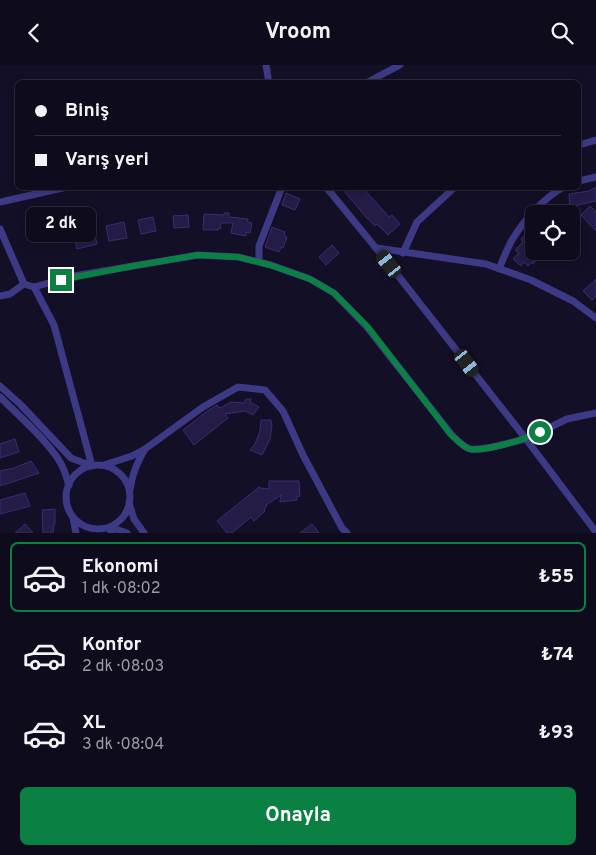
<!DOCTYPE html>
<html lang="tr">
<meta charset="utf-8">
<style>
body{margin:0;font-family:Overpass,sans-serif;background:#1c1929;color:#f1f3f6;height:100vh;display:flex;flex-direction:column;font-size:19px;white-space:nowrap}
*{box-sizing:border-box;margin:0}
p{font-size:16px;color:#9b9ba3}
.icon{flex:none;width:28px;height:28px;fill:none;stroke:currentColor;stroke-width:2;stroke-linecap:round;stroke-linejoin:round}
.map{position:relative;height:468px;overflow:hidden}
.details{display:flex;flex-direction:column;background:#0e0b1c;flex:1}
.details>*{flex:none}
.banner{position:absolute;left:15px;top:15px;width:566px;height:110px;border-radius:8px;box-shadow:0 2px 8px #0003,0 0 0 1px #2e2b3b;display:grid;align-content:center;height:110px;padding:0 20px;background:#0e0b1c}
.tools{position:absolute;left:525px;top:140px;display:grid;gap:10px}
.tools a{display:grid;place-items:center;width:55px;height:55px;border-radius:8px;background:#0e0b1c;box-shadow:0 2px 8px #0003,0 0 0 1px #2e2b3b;font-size:25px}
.end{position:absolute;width:22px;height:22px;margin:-11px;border:6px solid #0b8043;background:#fff;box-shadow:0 0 0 2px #fff}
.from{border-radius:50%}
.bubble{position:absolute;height:35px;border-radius:8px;background:#0e0b1c;box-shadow:0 2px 8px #0003,0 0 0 1px #2e2b3b;font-size:16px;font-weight:700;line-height:35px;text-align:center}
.car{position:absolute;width:15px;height:30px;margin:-15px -8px;border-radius:6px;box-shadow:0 0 4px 1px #0007;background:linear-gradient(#222 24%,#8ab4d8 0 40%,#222 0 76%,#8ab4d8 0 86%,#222 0)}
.banner b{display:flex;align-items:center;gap:18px;height:48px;font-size:19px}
.banner b+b{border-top:1px solid #2e2b3b}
.banner i{width:12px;height:12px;background:#f1f3f6}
ul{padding:9px 0 0;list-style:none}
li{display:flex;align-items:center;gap:15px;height:70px;margin:0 10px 8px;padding:0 10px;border:2px solid transparent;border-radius:8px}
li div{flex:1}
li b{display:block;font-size:19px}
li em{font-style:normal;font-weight:700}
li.active{border-color:#0b8043}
li>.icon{width:45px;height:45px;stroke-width:1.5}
.cta{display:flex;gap:10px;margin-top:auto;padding:10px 20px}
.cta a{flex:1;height:58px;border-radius:8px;background:#0b8043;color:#fff;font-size:20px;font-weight:700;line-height:58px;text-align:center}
header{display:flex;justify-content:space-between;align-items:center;height:65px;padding:0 20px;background:#0e0b1c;font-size:22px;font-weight:700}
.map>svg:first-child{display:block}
.building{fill:#241b47;stroke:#3b2d73}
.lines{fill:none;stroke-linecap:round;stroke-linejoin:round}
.minor{stroke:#3d3a85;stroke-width:7}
.route{stroke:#0b8043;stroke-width:6}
</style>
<header><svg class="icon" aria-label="back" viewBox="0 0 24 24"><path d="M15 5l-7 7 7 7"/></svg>Vroom<svg class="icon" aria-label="search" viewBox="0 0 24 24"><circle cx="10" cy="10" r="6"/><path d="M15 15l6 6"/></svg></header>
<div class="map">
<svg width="596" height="468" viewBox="0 0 596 468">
<rect width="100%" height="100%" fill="#130f26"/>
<!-- building -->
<path class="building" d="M346 122H362L389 152 392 150 400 159 388 170 377 159 375 161 366 152 343 125Z
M596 122V136L570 142 569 129 589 126Z
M286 128 300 134 295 145 282 140Z
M590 141 596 147V166L581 150Z
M224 148H229V152L248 154 247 157 252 158 250 168 246 167V171L231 168 233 158H221L220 164H217L218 165H203L204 149 224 150Z
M188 150 189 162 174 163 173 151Z
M153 152 156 166 141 169 138 155Z
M124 157 127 173 109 176 106 161Z
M93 162 97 179 77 184 73 166Z
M272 162 285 167 284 171 287 172 283 183 281 182 279 187 265 182Z
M529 166 534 170V186H544L533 199 532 197 528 201 524 197 521 201 513 194 519 188 515 185 523 177 521 174Z
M332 180 339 188 326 200 319 192Z
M596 214V231L592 235 583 226Z
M246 334H251L250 337 259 342 253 350 245 346 225 349 228 353 194 380 183 365 206 347 217 340 220 343 231 337 244 338Z
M261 355H271L272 360 270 374 262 390 250 385 255 379 260 366Z
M15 374 19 387 0 393V379Z
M31 396 39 408 0 421V406L14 403Z
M269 416H299L300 431 296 432 297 435 280 437 281 430 266 440 267 441 264 444 265 446 254 456 251 452 232 468H227L217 456 259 422 260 423 269 424Z
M25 428 30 441 0 449V435Z
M55 444V459H54L53 468H43L42 445Z
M25 459 33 468H15Z
M312 459 319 468H300Z"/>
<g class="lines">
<!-- minor -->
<path class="minor" d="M266 0 269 18
M366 18 400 0
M579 80 596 75
M579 116 596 112
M326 122 389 199 526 374 567 354 596 348
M0 137 67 122
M0 164 24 219 34 222 74 211 198 190 238 192 271 200 310 214 334 228 367 262 451 369C456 374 463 382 470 384 485 386 510 377 526 374L596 467
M377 183 486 199 531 215 573 236 596 253
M403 188 417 157 455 122
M259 197V181L282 122
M499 204C503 194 507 184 512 175 524 155 543 133 564 122
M34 222 54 260 92 401
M0 231 10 229 24 219
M0 321 20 339 71 393 92 401
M0 332C18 350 55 382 64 405 66 410 67 415 69 420
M145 384 203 342 238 322 265 325 283 346 303 390 342 463 347 468
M104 400 132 391 145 384C137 398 132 409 130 425
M66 432a32 32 0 1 1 64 0a32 32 0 1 1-64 0Z
M129 438 134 454 144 468
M73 453 76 468
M111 468 110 462 127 468"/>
</g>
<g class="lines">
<!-- route -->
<path class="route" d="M61 215 133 201 198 190 238 192 270 200 310 214 334 228 368 262 451 370C456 374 463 382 470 384 485 387 526 374 540 367"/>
</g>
</svg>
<div class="tools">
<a><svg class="icon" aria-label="locate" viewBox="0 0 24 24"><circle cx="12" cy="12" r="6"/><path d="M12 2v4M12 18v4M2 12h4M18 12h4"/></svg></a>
</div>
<i class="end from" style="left:540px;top:367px"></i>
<i class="end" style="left:61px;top:215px"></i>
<div class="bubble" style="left:26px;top:142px;width:70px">2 dk</div>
<i class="car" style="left:389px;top:199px;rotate:321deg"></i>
<i class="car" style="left:467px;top:298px;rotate:143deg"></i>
<div class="banner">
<b><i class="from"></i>Biniş</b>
<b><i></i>Varış yeri</b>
</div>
</div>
<section class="details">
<ul>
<li class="active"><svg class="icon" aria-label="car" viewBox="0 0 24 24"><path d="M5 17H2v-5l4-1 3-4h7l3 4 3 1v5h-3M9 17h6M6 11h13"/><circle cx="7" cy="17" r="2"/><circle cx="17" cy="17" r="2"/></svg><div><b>Ekonomi</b><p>1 dk · 08:02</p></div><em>₺55</em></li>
<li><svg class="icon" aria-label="car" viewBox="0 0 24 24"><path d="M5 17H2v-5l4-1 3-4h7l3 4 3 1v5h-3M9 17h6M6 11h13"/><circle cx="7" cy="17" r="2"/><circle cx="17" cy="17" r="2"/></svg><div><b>Konfor</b><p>2 dk · 08:03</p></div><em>₺74</em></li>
<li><svg class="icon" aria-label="car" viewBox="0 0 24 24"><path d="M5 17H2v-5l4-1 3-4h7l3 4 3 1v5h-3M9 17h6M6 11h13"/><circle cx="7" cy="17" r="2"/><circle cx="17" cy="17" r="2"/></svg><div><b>XL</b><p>3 dk · 08:04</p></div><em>₺93</em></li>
</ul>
<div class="cta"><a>Onayla</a></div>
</section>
